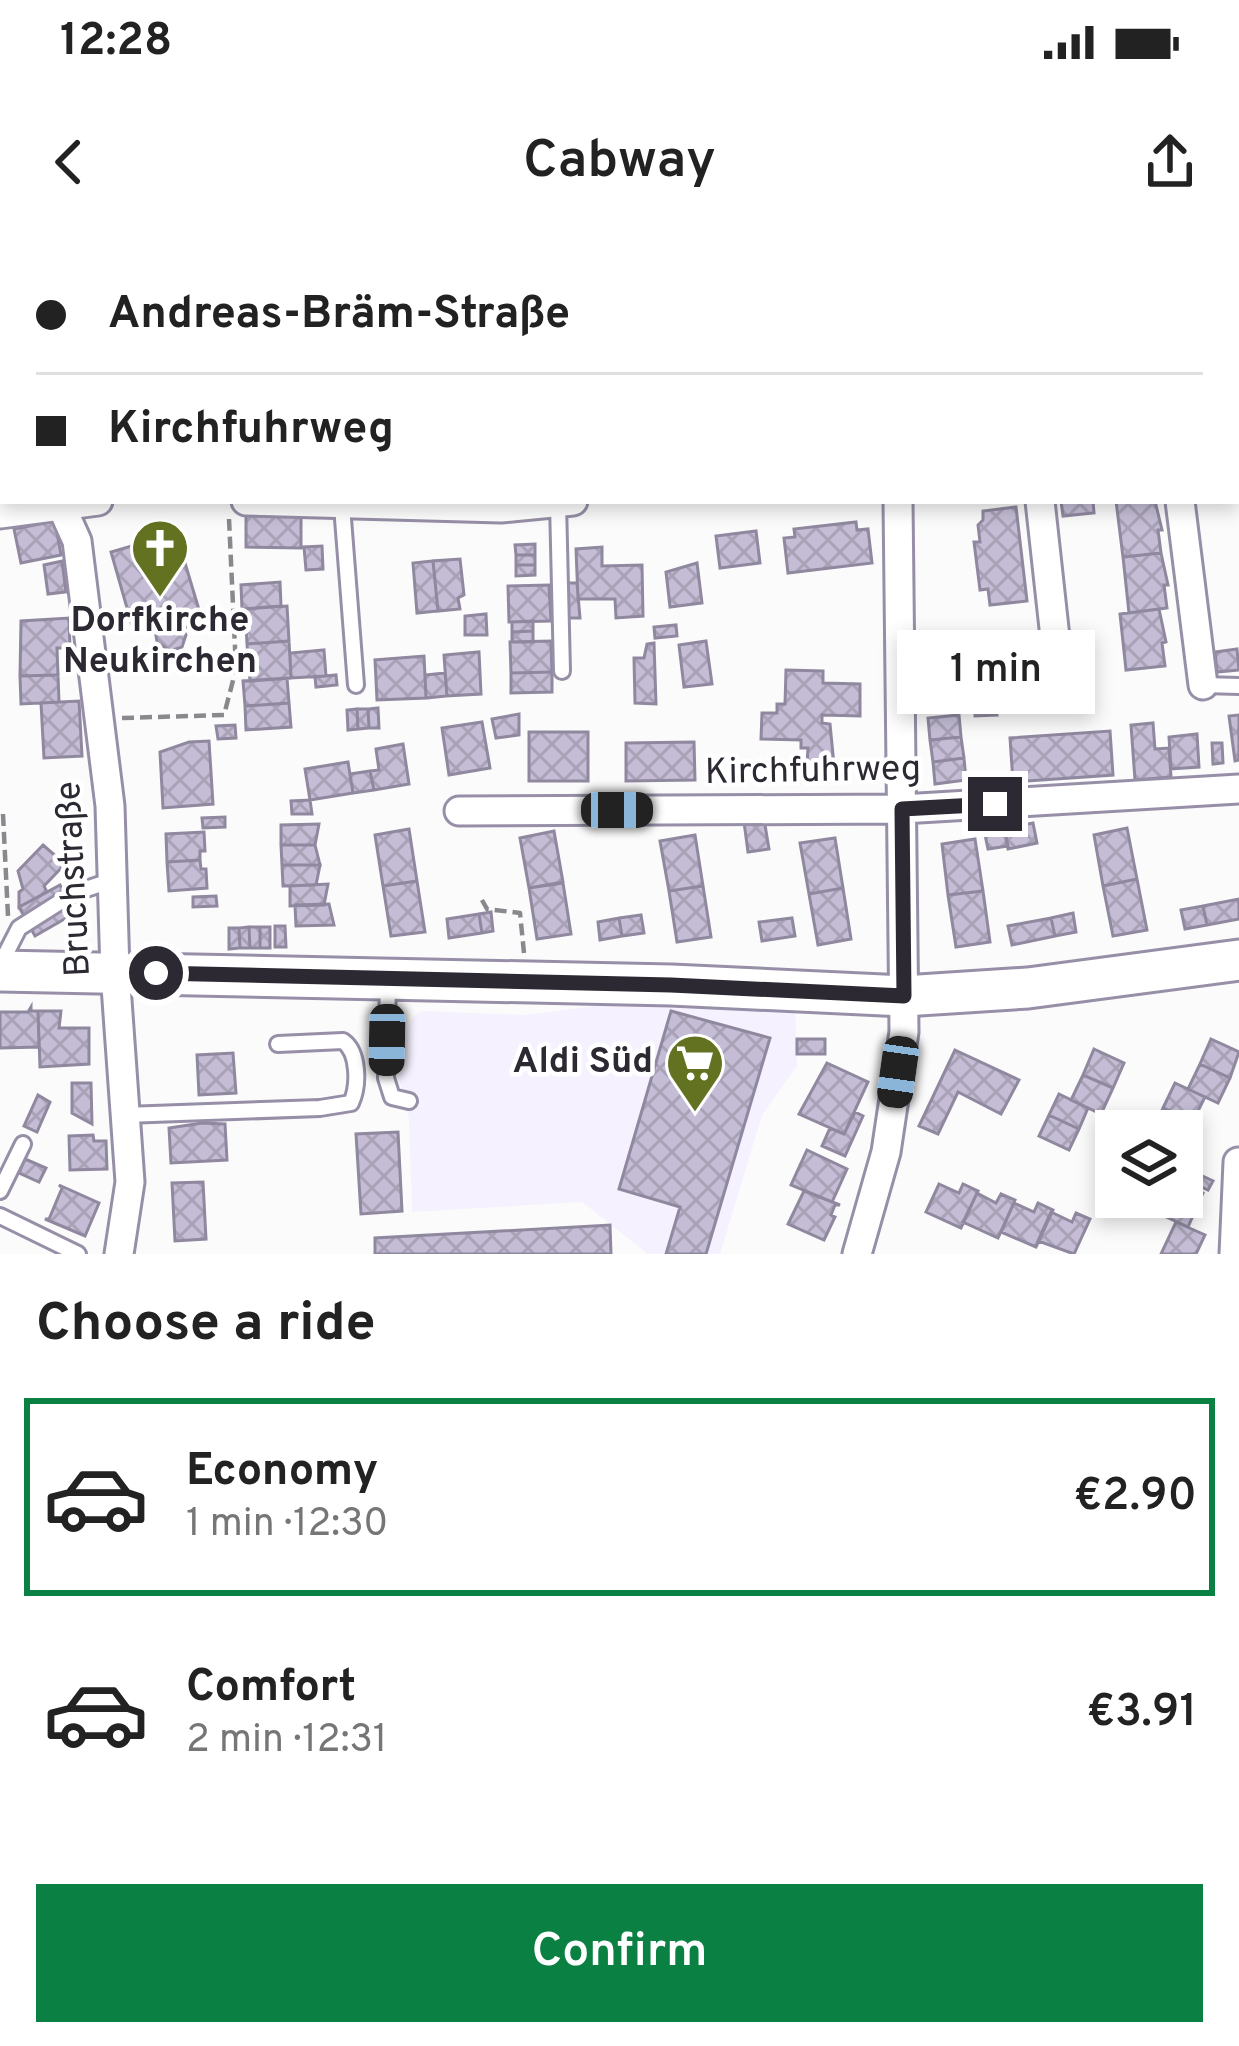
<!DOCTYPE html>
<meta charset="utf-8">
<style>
body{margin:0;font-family:Overpass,sans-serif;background:#f2f2f2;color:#222;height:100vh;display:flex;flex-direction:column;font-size:45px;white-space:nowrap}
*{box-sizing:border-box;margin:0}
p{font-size:39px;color:#767676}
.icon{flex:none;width:66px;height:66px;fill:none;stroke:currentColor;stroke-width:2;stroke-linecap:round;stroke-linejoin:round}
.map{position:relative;height:1014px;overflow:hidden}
.side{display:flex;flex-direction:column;background:#fff;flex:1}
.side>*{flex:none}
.banner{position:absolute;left:0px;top:0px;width:1239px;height:264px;box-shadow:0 6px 18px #0003;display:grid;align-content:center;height:264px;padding:0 36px;background:#fff}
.buttons{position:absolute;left:1095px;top:870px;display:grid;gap:24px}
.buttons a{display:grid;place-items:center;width:108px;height:108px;border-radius:0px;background:#fff;box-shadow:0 6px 18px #0003;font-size:60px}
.end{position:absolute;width:54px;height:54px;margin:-27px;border:15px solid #2d2933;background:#fff;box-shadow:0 0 0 6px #fff}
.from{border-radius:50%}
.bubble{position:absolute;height:84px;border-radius:0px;background:#fff;box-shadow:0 6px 18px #0003;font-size:39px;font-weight:600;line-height:84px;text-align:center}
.car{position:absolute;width:36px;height:72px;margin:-36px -18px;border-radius:15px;box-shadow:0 0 9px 3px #0007;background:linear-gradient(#222 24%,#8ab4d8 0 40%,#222 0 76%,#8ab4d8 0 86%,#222 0)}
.banner b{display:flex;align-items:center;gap:42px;height:114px;font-size:45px}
.banner b+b{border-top:3px solid #e0e0e0}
.banner i{width:30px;height:30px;background:#222}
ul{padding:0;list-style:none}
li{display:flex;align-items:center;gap:36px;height:198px;margin:0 24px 18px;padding:0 12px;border:6px solid transparent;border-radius:0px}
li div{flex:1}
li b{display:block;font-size:45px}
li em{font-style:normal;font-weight:600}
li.active{border-color:#0b8043}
li>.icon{width:108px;height:108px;stroke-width:1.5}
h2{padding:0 36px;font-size:54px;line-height:144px}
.primary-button{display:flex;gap:24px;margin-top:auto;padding:24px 36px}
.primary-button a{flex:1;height:138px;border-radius:0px;background:#0b8043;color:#fff;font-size:48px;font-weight:600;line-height:138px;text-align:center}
.status{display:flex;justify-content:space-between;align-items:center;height:84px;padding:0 60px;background:#fff;direction:ltr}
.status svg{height:33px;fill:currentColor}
header{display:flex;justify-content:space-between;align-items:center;height:156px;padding:0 36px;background:#fff;font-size:54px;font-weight:600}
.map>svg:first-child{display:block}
.built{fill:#f5f1fe}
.cemetery{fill:url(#cemetery-stones)}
.building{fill:url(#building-cross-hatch);stroke:#8f889f;stroke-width:3}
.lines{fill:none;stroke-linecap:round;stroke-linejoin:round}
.lane-casing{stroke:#978fa7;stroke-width:20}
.street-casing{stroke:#978fa7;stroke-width:33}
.secondary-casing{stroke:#978fa7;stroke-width:45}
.path{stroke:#8a888d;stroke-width:4.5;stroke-dasharray:12 6;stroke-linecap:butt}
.lane{stroke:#fff;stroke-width:14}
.street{stroke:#fff;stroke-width:27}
.secondary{stroke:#fff;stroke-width:39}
.route{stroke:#2d2933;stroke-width:15}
.labels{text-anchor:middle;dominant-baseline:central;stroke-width:9;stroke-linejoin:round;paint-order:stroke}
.poi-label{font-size:36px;font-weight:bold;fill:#2d2933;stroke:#fff}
.street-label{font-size:36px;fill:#2d2933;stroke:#fff}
</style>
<div class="status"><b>12:28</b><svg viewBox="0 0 49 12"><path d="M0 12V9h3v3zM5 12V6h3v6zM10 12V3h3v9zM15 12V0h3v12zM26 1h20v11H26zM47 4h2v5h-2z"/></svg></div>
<header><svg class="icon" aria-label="back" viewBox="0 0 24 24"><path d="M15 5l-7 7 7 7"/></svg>Cabway<svg class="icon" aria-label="share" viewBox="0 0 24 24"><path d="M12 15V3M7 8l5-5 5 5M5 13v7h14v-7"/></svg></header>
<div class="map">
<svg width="1239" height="1014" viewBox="0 0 1239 1014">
<defs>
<pattern id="cemetery-stones" width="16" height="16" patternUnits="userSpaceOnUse" patternTransform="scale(3)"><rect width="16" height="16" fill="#dbcdf8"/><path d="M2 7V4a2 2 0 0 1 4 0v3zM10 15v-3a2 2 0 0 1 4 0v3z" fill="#bcb0d5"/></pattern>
<pattern id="building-cross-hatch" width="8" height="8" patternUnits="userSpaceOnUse" patternTransform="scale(3)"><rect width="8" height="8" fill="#c4bdd5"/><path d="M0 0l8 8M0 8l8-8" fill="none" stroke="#a9a2b7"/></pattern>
</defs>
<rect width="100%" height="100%" fill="#fbfbfb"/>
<!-- built -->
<path class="built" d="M610 764 795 768 797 826 762 875 720 1014H648L582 962 412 972 409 879 399 838 401 802 412 778 421 771 526 775Z"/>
<!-- cemetery -->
<path class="cemetery" d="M769 0H1239V172L1236 173V3Z"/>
<!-- building -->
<path class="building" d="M3 192V241L0 242V193Z
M1061 261H1093L1094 273 1063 276Z
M1116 261H1155L1162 290H1158L1161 313 1123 317Z
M1016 267 1027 361 990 365 988 349 980 350 974 302H980L978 285 983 280V271Z
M246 274H301V308L246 307Z
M55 281 61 315 21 323 14 289Z
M856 282 857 290 868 289 872 323 788 333 784 298 795 297 794 289Z
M756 291 760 323 720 328 716 296Z
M176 293 203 383 182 388 186 395 182 407 170 411 157 402 154 383 133 389 111 312Z
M535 304V315H516L515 305Z
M322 306 323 329 306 330 304 307Z
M602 307V326L642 325 643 376 616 378 615 359H578L576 309Z
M1161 313 1168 345H1164L1167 368 1129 373 1123 317Z
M516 315H535V325H516Z
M460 319 464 355 458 358 460 369 438 371 433 321Z
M62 321 66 352 48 354 44 325Z
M433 321 438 371 417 373 413 323Z
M697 323 702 363 670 367 666 332Z
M516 325H535V335L516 336Z
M280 342 281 366 242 369 241 345Z
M567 343H577L580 378H568Z
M549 345 551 381 509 382 508 346Z
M287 366 289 401 247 404 245 369Z
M1159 369 1166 402 1162 403 1165 426 1126 430 1120 374Z
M486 374 487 395H465V376Z
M69 378 70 408H57L58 435 20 436 21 381Z
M533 381V391L512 392V382Z
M676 385 677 396 655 398 654 387Z
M533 391V402H512V392Z
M1027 398 1029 445 982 446V423L992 422V399Z
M289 401 291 438 250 441 247 404Z
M551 401 552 432 511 433 510 402Z
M706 401 712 444 684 447 679 405Z
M654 403 656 464 635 463 634 418H644L647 404Z
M1237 409 1239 430 1217 432 1215 412Z
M324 410 326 436 291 438 290 413Z
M479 412 481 454 447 456 444 415Z
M424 416 426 458 377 460 375 420Z
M786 430 823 431V443L860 444V476L822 475V483L830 484 834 525 807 524 808 508H801V500L761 499 762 473H777V464H785Z
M552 432V452L511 453V433Z
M445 433 447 456 426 458 425 435Z
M58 435 59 462 21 464 20 436Z
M336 435 337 445 316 447 315 437Z
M287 438 289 463 245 466 243 441Z
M79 461 82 516 44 518 41 463Z
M289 463 291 487 246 490 245 466Z
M975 465H996L997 475 975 476Z
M378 468 379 488H369L368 469Z
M357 469 358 489 348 490 347 470Z
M357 469H368L369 488 358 489Z
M519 474V495L496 498 492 479Z
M959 475 961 497 930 500 928 478Z
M1239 475V520L1235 521 1229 476Z
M482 482 490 528 449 535 442 488Z
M1153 483 1155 509 1169 508 1171 537 1135 540 1131 485Z
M235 485 236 498 218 499 216 486Z
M1110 491 1113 535 1013 542 1010 498Z
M529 492H588V541H529Z
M1197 494 1199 527 1171 529 1169 497Z
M961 497 964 518 933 522 930 500Z
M209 501 213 564 163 568 160 512 189 502Z
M694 502 695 540 626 541V503Z
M1212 503H1222L1223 523 1213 524Z
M403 504 409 544 374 550 370 531 379 530 376 509Z
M964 518 966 540 935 544 933 522Z
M348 522 353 553 310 560 305 529Z
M370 531 374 550 353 553 350 534Z
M1000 534 1001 544 979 546V535Z
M310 560 312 574H292L291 561Z
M225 577V587L203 588 202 578Z
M764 579 769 609 748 612 744 582Z
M1033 583 1037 603 1008 609 1004 589Z
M319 584 315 605H281V585Z
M1004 586 1008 606 988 609 984 590Z
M1127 588 1137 639 1103 646 1094 595Z
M409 589 417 641 383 646 375 595Z
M554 591 563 642 529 648 520 598Z
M204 592 205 611H200V620L167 622 166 594Z
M695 595 703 646 669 651 660 601Z
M835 598 843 648 809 654 800 603Z
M975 599 983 651 948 655 942 604Z
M43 605 65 624 44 646 47 652 19 667V652L23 649 18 631Z
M281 605H315L320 625H282Z
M200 620 201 629H206L207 648 169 651 167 622Z
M282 625H320L316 645 283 646Z
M1137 639 1147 690 1113 696 1103 646Z
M417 641 425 692 391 696 383 646Z
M563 643 571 694 537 699 529 648Z
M328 644 324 665 290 666V646Z
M60 645 75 673 35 696 19 667Z
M703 646 711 697 677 702 669 651Z
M843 648 851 699 818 705 809 654Z
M983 651 990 702 956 707 948 655Z
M216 656 217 666 193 667V657Z
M1239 659V679L1207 685 1203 666Z
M329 664 334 685 296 686 295 665Z
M1203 666 1207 685 1185 689 1181 670Z
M491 672 493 691 482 693 479 674Z
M1073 673 1076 692 1055 696 1051 678Z
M479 674 482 693 449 698 447 679Z
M641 675 644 693 622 696 619 678Z
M619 678 622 696 600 700 598 682Z
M792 678 795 696 762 701 759 682Z
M1051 678 1055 696 1012 705 1008 686Z
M275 686H285L286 707H275Z
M249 687 250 708H240L239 688Z
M249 687H260V708H250Z
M260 687H270V708H260Z
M229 688H239L240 708 229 709Z
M31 767V771H38L39 807 0 808V772H28Z
M38 771H61L59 788H89V824L40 827Z
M671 771 770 798 706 1014H666L680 967 619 949Z
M797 799H825V814H797Z
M1211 799 1239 812 1230 838 1200 824Z
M1094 809 1124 823 1113 848 1083 835Z
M955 810 1019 840 1001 874 958 852 938 894 919 886Z
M233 813 236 853 199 855 197 815Z
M827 823 868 842 844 894 799 874Z
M1200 824 1230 838 1218 863 1188 849Z
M1083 835 1113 848 1101 874 1071 860Z
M72 843H91L92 884 72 873Z
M1175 843 1205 857 1193 881 1163 868Z
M1059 854 1088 868 1079 889 1049 875Z
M38 855 50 862 37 892 24 886Z
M1163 868 1193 881 1184 902 1182 891 1154 889Z
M855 872 863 876 845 916 822 906 830 888 844 894Z
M1049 875 1079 889 1069 910 1039 896Z
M202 883 225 884 227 920 171 923 169 888Z
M398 892 402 971 361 974 356 894Z
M93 895 94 901H106L107 929 70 930 69 896Z
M807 910 847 929 832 962 791 945Z
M25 919 46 928 39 942 19 933Z
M1194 932 1213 941 1208 950 1189 941Z
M203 942 206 999 175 1001 172 943Z
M1182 943 1203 953 1188 987 1158 973 1166 957H1182Z
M939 944 959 953 963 944 978 951 961 988 926 972Z
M59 945 99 963 85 996 45 979H49L62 948Z
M804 951 840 965H835L831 975 835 977 824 1000 788 984Z
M977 953 996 963 1001 954 1015 960 998 998 963 982Z
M1014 963 1034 972 1038 963 1053 970 1036 1007 1001 992Z
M1051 972 1072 982 1076 973 1090 979 1074 1014 1038 1001Z
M1176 982 1205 995 1196 1014H1161Z
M610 985 611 1014H375V998Z"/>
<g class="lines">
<defs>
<path id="lane" d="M558 263 562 431
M342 266 356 445
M1203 445 1239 446
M0 725 19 688 74 653 113 640
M388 741 386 838 392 857 409 861
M125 875 320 868 351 863C359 846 359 812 343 801L278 804
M0 951 23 904
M0 976 78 1014"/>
<path id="street" d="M369 3V0
M567 3 570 0
M0 49 3 67
M1236 202H1239
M59 261 77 301 110 566 115 732 130 942 119 1014
M246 261 501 268 573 261
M1040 261 1061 452
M1180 261 1203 445
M0 274 98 261
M459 571 902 569 1239 549
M857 1014 886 912 904 792 898 261
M1234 1014 1238 922"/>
<path id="secondary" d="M0 731 671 745 904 756 1028 748 1239 720"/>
</defs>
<!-- lane casing -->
<use href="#lane" class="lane-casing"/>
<!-- street casing -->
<use href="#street" class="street-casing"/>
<!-- secondary casing -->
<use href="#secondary" class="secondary-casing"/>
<!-- path -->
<path class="path" d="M1022 0V3
M1064 0V3
M1099 0H1239
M801 3 871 0
M871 3 979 0
M992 3V0
M1095 3V0
M1236 68H1239
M1236 151 1239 150
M122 478 224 475 236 429 229 279
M3 574 8 676
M482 660 487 669 520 673 524 713"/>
<!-- lane -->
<use href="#lane" class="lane"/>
<!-- street -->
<use href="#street" class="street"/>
<!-- secondary -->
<use href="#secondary" class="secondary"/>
</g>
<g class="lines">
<!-- route -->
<path class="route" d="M156 733 671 745 904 756 902 569 995 564"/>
</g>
<!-- icons -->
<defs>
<symbol id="church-pin" viewBox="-11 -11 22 30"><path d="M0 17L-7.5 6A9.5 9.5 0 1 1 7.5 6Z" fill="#627220" stroke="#fff"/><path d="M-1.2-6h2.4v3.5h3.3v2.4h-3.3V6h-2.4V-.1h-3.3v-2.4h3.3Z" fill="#fff"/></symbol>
<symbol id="supermarket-pin" viewBox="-11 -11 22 30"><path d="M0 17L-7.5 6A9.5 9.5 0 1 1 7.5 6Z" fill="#627220" stroke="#fff"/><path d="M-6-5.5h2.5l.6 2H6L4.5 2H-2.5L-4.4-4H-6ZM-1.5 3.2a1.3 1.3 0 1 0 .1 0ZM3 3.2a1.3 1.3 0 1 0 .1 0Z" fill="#fff"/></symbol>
</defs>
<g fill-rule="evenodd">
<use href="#church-pin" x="127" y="275" width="66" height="90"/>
<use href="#supermarket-pin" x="662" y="790" width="66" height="90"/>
</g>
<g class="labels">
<!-- poi labels -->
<g class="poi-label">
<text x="160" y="382">Dorfkirche<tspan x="160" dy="41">Neukirchen</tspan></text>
<text x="653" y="823" text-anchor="end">Aldi Süd</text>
</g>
<!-- street labels -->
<g class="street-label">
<text transform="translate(813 532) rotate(-1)">Kirchfuhrweg</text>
<text transform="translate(75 639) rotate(-93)">Bruchstraße</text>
</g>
</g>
</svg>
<div class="buttons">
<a><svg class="icon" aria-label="layers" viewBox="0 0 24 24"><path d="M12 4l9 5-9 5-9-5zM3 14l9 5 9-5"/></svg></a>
</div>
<i class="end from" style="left:156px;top:733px"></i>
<i class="end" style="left:995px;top:564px"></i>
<div class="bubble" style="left:897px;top:390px;width:198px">1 min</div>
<i class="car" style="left:617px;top:570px;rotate:90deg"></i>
<i class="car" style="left:387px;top:800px;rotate:181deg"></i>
<i class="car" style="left:898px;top:832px;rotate:188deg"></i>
<div class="banner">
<b><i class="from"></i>Andreas-Bräm-Straße</b>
<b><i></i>Kirchfuhrweg</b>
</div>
</div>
<section class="side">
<h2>Choose a ride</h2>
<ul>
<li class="active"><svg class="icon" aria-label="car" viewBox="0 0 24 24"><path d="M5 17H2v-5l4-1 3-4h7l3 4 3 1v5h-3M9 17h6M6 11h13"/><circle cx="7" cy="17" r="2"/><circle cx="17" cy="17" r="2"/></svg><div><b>Economy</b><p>1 min · 12:30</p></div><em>€2.90</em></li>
<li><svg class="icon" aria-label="car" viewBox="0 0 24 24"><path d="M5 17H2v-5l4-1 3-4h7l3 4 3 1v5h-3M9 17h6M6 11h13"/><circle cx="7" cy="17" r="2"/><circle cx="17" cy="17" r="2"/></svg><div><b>Comfort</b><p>2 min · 12:31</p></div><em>€3.91</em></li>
</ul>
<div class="primary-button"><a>Confirm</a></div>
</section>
